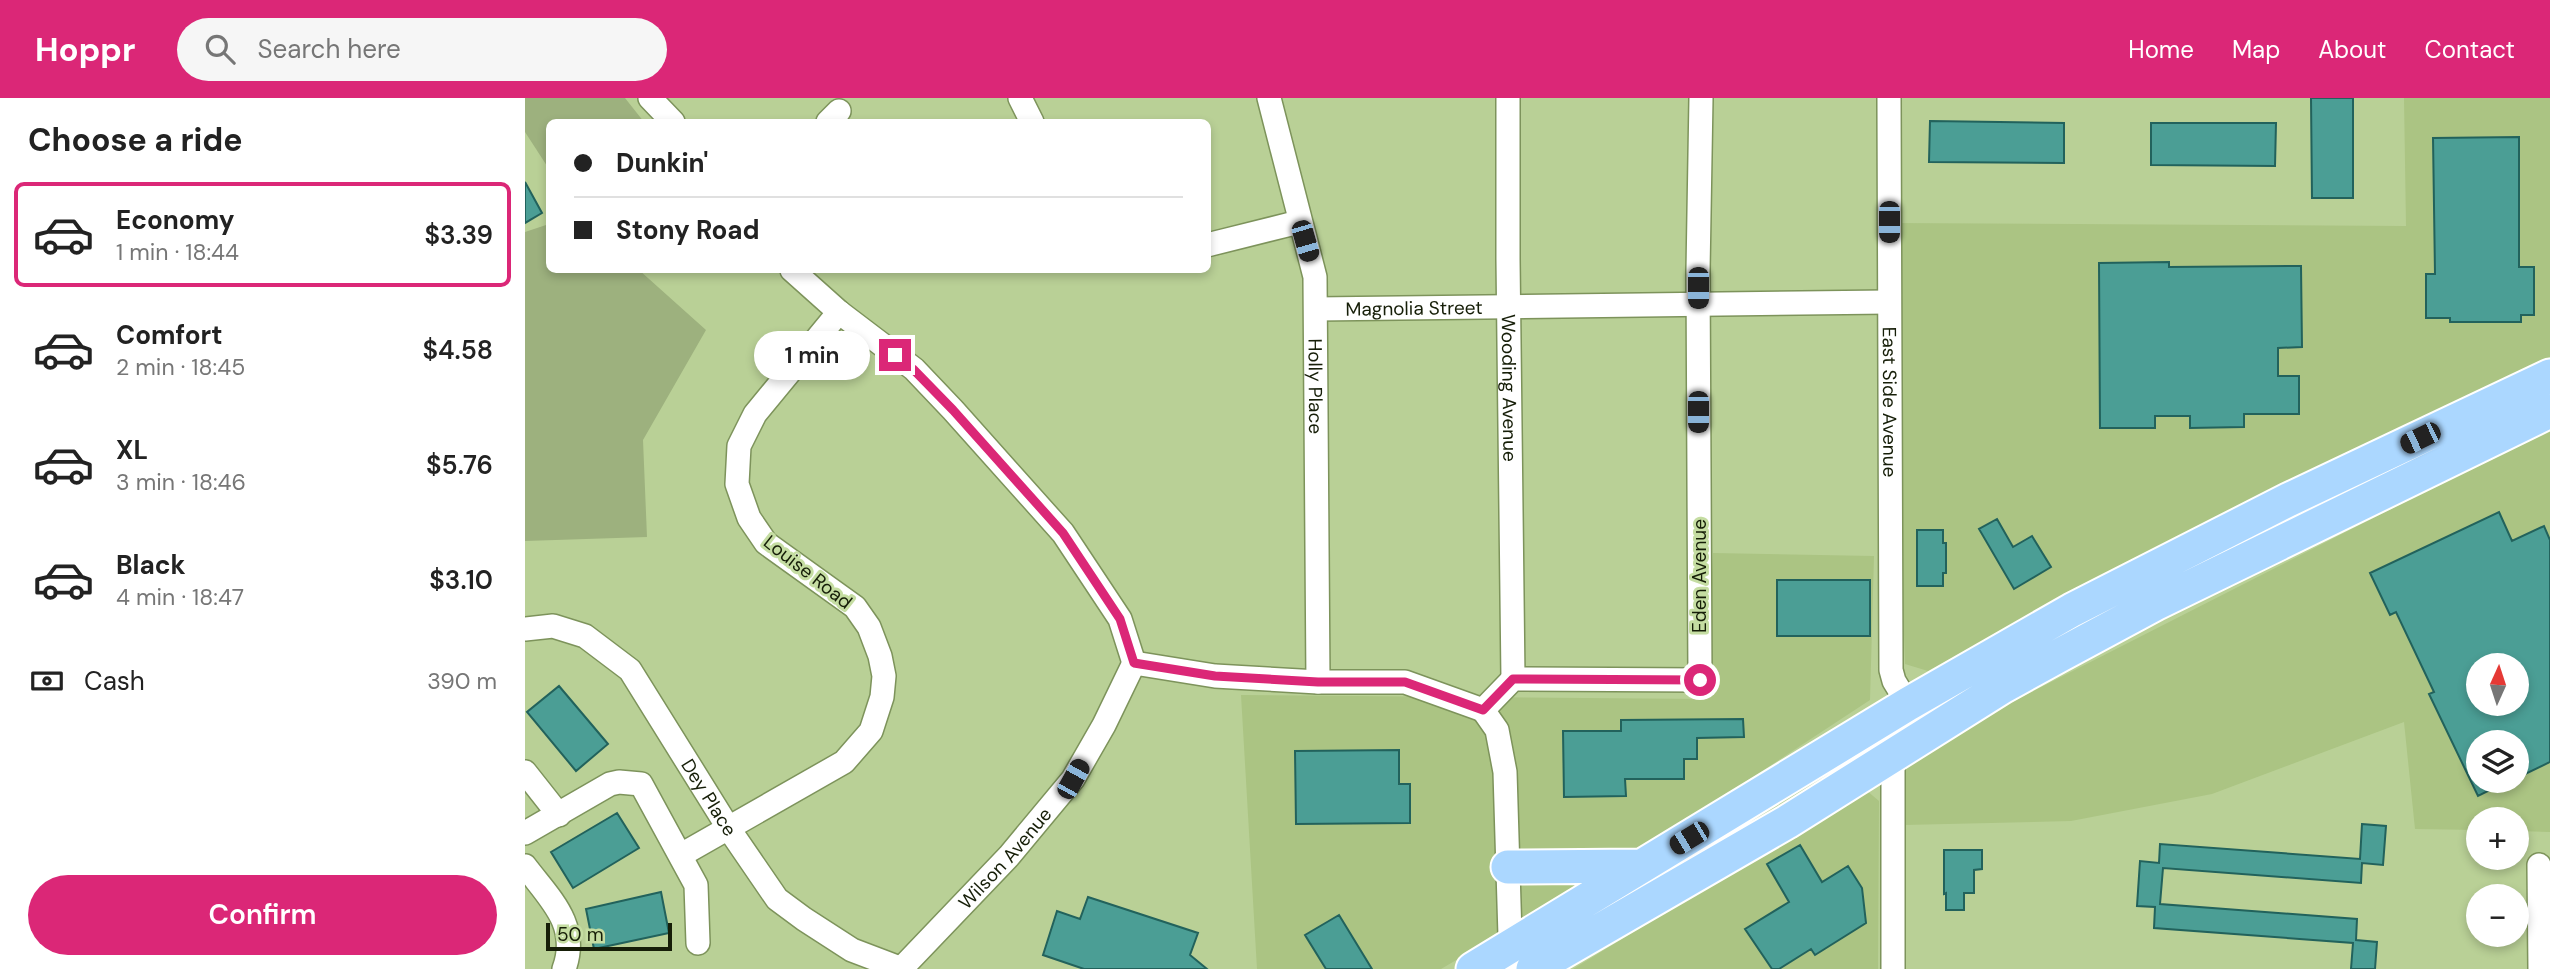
<!DOCTYPE html>
<meta charset="utf-8">
<style>
body{margin:0;font-family:"DM Sans",sans-serif;background:#f6f6f6;color:#222;height:100vh;display:flex;flex-direction:column;font-size:26px;white-space:nowrap}
*{box-sizing:border-box;margin:0}
p{font-size:23px;color:#767676}
.icon{flex:none;width:38px;height:38px;fill:none;stroke:currentColor;stroke-width:2;stroke-linecap:round;stroke-linejoin:round}
.map{position:relative;flex:1;overflow:hidden}
.sheet{display:flex;flex-direction:column;background:#fff;width:525px}
.sheet>*{flex:none}
.banner{position:absolute;left:21px;top:21px;width:665px;height:154px;border-radius:10px;box-shadow:0 4px 10px #0003;display:grid;align-content:center;height:154px;padding:0 28px;background:#fff}
.needle{width:46px;rotate:3deg}
.fabs{position:absolute;left:1941px;top:555px;display:grid;gap:14px}
.fabs a{display:grid;place-items:center;width:63px;height:63px;border-radius:50%;background:#fff;box-shadow:0 4px 10px #0003;font-size:35px}
.scale{position:absolute;left:21px;bottom:18px;width:126px;box-sizing:border-box;padding-left:7px;border:4px solid #161e08;border-top:0;font-size:19px;line-height:24px;white-space:nowrap;color:#161e08;-webkit-text-stroke:5px #c5dda2;paint-order:stroke}
.end{position:absolute;width:32px;height:32px;margin:-16px;border:9px solid #db2777;background:#fff;box-shadow:0 0 0 4px #fff}
.from{border-radius:50%}
.bubble{position:absolute;height:49px;border-radius:24px;background:#fff;box-shadow:0 4px 10px #0003;font-size:23px;font-weight:600;line-height:49px;text-align:center}
.car{position:absolute;width:21px;height:42px;margin:-21px -10px;border-radius:9px;box-shadow:0 0 5px 2px #0007;background:linear-gradient(#222 24%,#8ab4d8 0 40%,#222 0 76%,#8ab4d8 0 86%,#222 0)}
.banner b{display:flex;align-items:center;gap:24px;height:66px;font-size:26px}
.banner b+b{border-top:2px solid #e0e0e0}
.banner i{width:18px;height:18px;background:#222}
ul{padding:0;list-style:none}
li{display:flex;align-items:center;gap:21px;height:105px;margin:0 14px 10px;padding:0 14px;border:4px solid transparent;border-radius:10px}
li div{flex:1}
li b{display:block;font-size:26px}
li em{font-style:normal;font-weight:600}
li.selected{border-color:#db2777}
li>.icon{width:63px;height:63px;stroke-width:1.5}
h2{padding:0 28px;font-size:32px;line-height:84px}
.pay{display:flex;align-items:center;gap:18px;height:77px;padding:0 28px;font-size:26px}
.pay p{margin-inline-start:auto}
.action{display:flex;gap:14px;margin-top:auto;padding:14px 28px}
.action a{flex:1;height:80px;border-radius:42px;background:#db2777;color:#fff;font-size:28px;font-weight:600;line-height:80px;text-align:center}
header{display:flex;align-items:center;gap:42px;box-sizing:border-box;height:98px;padding:0 35px;background:#db2777;color:#fff}
header strong{font-size:33px}
nav{display:flex;gap:38px;margin-inline-start:auto;font-size:24px}
.search{width:490px;height:63px;background:#f6f6f6;display:flex;align-items:center;gap:18px;box-sizing:border-box;padding:0 24px;border-radius:38px;color:#767676;font-size:26px}
main{display:flex;flex:1;min-height:0}
.map>svg:first-child{display:block}
.built{fill:#abc483;fill-rule:evenodd}
.green{fill:#9db17e}
.building{fill:#4b9e95;stroke:#22625c;stroke-width:2;fill-rule:evenodd}
.lines{fill:none;stroke-linecap:round;stroke-linejoin:round}
.minor-casing{stroke:#7d935b;stroke-width:26}
.highway-casing{stroke:#fff;stroke-width:37}
.minor{stroke:#fff;stroke-width:23}
.highway{stroke:#abd7ff;stroke-width:33}
.route{stroke:#db2777;stroke-width:9}
.labels{text-anchor:middle;dominant-baseline:central;stroke-width:6;stroke-linejoin:round;paint-order:stroke}
.street-label{font-size:19px;fill:#161e08;stroke:#c5dda2}
</style>
<header>
<strong>Hoppr</strong>
<div class="search"><svg class="icon" aria-label="search" viewBox="0 0 24 24"><circle cx="10" cy="10" r="6"/><path d="M15 15l6 6"/></svg>Search here</div>
<nav><a>Home</a><a>Map</a><a>About</a><a>Contact</a></nav>
</header>
<main>
<section class="sheet">
<h2>Choose a ride</h2>
<ul>
<li class="selected"><svg class="icon" aria-label="car" viewBox="0 0 24 24"><path d="M5 17H2v-5l4-1 3-4h7l3 4 3 1v5h-3M9 17h6M6 11h13"/><circle cx="7" cy="17" r="2"/><circle cx="17" cy="17" r="2"/></svg><div><b>Economy</b><p>1 min · 18:44</p></div><em>$3.39</em></li>
<li><svg class="icon" aria-label="car" viewBox="0 0 24 24"><path d="M5 17H2v-5l4-1 3-4h7l3 4 3 1v5h-3M9 17h6M6 11h13"/><circle cx="7" cy="17" r="2"/><circle cx="17" cy="17" r="2"/></svg><div><b>Comfort</b><p>2 min · 18:45</p></div><em>$4.58</em></li>
<li><svg class="icon" aria-label="car" viewBox="0 0 24 24"><path d="M5 17H2v-5l4-1 3-4h7l3 4 3 1v5h-3M9 17h6M6 11h13"/><circle cx="7" cy="17" r="2"/><circle cx="17" cy="17" r="2"/></svg><div><b>XL</b><p>3 min · 18:46</p></div><em>$5.76</em></li>
<li><svg class="icon" aria-label="car" viewBox="0 0 24 24"><path d="M5 17H2v-5l4-1 3-4h7l3 4 3 1v5h-3M9 17h6M6 11h13"/><circle cx="7" cy="17" r="2"/><circle cx="17" cy="17" r="2"/></svg><div><b>Black</b><p>4 min · 18:47</p></div><em>$3.10</em></li>
</ul>
<div class="pay"><svg class="icon" aria-label="cash" viewBox="0 0 24 24"><path d="M3 7h18v10H3z"/><circle cx="12" cy="12" r="2"/></svg>Cash<p>390 m</p></div>
<div class="action"><a>Confirm</a></div>
</section>
<div class="map">
<svg width="2025" height="871" viewBox="0 0 2025 871">
<rect width="100%" height="100%" fill="#b9d096"/>
<!-- built -->
<path class="built" d="M1879 0H2025V259L1601 464 1403 573 1380 566 1365 125 1881 128Z
M2025 330V734L1992 733V721H1953V732L1890 731 1879 624 1687 696 1546 723 1379 727 1377 660ZM1953 567H1992V606H1953ZM1953 644H1992V682H1953Z
M1188 455 1349 458 1345 602 1108 758 916 871H732L716 597 1181 601Z
M1341 692 1354 703 1353 871H1048Z"/>
<!-- green -->
<path class="green" d="M0 0H100L119 24H24V71L0 34Z
M24 126V172H114L181 232 118 342 122 439 0 443V134Z"/>
<!-- building -->
<path class="building" d="M1786 0H1828V100H1787Z
M1405 23 1539 25V65L1404 64Z
M1626 25H1751L1750 68 1626 67Z
M1994 39V169H2009V217H1996V224H1925V220H1901V176H1910L1908 40Z
M0 84 17 115 0 125Z
M1644 164V169L1776 168 1777 249 1753 250V278H1774V316H1719V329L1665 330V318H1630V330H1575L1574 165Z
M1974 414 1987 443 2019 428 2025 442V664L1992 680V644H1953V682H1985L1953 698 1904 596 1909 594 1871 514 1865 517 1845 475ZM1953 567H1992V606H1953Z
M1472 421 1488 449 1507 438 1526 469 1489 491 1454 431Z
M1392 432H1418V445H1421V475H1418V488H1392Z
M1252 482H1345V538H1252Z
M34 588 83 646 51 673 2 614Z
M1218 621 1219 639 1172 640V661H1159V681H1100L1101 698 1039 699 1038 633H1096V622Z
M874 652V686H885V725L771 726 770 653Z
M92 715 114 750 48 790 26 754Z
M1837 726 1861 728 1858 767 1837 765 1836 785 1638 770 1635 806 1832 821 1831 842 1852 844 1850 871H1826L1828 845 1629 830 1630 809 1612 808 1615 763 1634 765 1635 746 1835 761Z
M1275 747 1297 784 1323 768 1337 790 1341 825 1290 857 1286 851 1254 871H1247L1220 831 1264 804 1242 766Z
M1419 752H1457V771L1449 772V795H1439V812H1421V795L1419 796Z
M136 794 144 835 69 851 61 811Z
M563 799 673 835 665 857 682 871H559L518 857 532 813 555 821Z
M814 817 847 871H801L780 837Z"/>
<g class="lines">
<defs>
<g id="minor">
<path d="M125 0 148 24"/>
<path d="M495 0 507 24"/>
<path id="s1" d="M744 0 790 179 793 584"/>
<path id="s2" d="M983 0V161L988 581"/>
<path id="s3" d="M1364 0 1366 572 1369 583 1383 606"/>
<path d="M303 24 314 13"/>
<path d="M682 147 774 124"/>
<path d="M267 172 314 214 389 271 428 312 538 435 595 521 609 565"/>
<path id="s4" d="M791 211 1364 204"/>
<path id="s5" d="M0 531 28 528 60 538 105 572 204 731 252 801 279 821 327 852 377 871"/>
<path d="M609 565 690 578 793 584H880L958 612 988 581 1175 582 1173 173 1176 0"/>
<path d="M958 612 972 632 980 674 986 871"/>
<path d="M0 674 34 717"/>
<path d="M0 735 85 686 94 684 116 686 171 787 173 845"/>
<path d="M156 757 319 664 346 633 357 599 359 578 355 558 344 529 330 509 241 445 224 420 212 386 214 348 230 316 314 214"/>
<path d="M2014 767 2015 871"/>
<path d="M0 768C25 801 55 827 39 871"/>
<path id="s6" d="M376 871 484 758 548 681 579 627 609 565"/>
<path d="M1368 871V657"/>
</g>
<path id="highway" d="M983 769 1114 768
M948 871 1383 606 1547 512 1763 402 2025 278
M1008 871 1262 724 1477 589 1535 557 1630 506 2025 313"/>
</defs>
<!-- minor casing -->
<use href="#minor" class="minor-casing"/>
<!-- highway casing -->
<use href="#highway" class="highway-casing"/>
<!-- minor -->
<use href="#minor" class="minor"/>
<!-- highway -->
<use href="#highway" class="highway"/>
</g>
<g class="lines">
<!-- route -->
<path class="route" d="M370 257 388 271 428 312 538 435 595 521 609 565 690 578 793 584H880L958 612 988 581 1175 582"/>
</g>
<g class="labels">
<!-- street labels -->
<g class="street-label">
<text stroke="none"><textPath href="#s4" startOffset="98">Magnolia Street</textPath></text>
<text stroke="none"><textPath href="#s1" startOffset="294">Holly Place</textPath></text>
<text stroke="none"><textPath href="#s2" startOffset="290">Wooding Avenue</textPath></text>
<text stroke="none"><textPath href="#s3" startOffset="304">East Side Avenue</textPath></text>
<text transform="translate(283 474) rotate(38)">Louise Road</text>
<text transform="translate(1174 478) rotate(-90)">Eden Avenue</text>
<text stroke="none"><textPath href="#s5" startOffset="268">Dey Place</textPath></text>
<text stroke="none"><textPath href="#s6" startOffset="152">Wilson Avenue</textPath></text>
</g>
</g>
</svg>
<div class="fabs">
<a><svg class="needle" viewBox="-14 -14 28 28"><path d="M0-13l5 13h-10z" fill="#e53935"/><path d="M0 13l5-13h-10z" fill="#767676"/></svg></a>
<a><svg class="icon" aria-label="layers" viewBox="0 0 24 24"><path d="M12 4l9 5-9 5-9-5zM3 14l9 5 9-5"/></svg></a>
<a>+</a>
<a>−</a>
</div>
<div class="scale">50 m</div>
<i class="end from" style="left:1175px;top:582px"></i>
<i class="end" style="left:370px;top:257px"></i>
<div class="bubble" style="left:229px;top:233px;width:116px">1 min</div>
<i class="car" style="left:1364px;top:124px;rotate:180deg"></i>
<i class="car" style="left:780px;top:143px;rotate:164deg"></i>
<i class="car" style="left:1173px;top:190px;rotate:180deg"></i>
<i class="car" style="left:1173px;top:314px;rotate:180deg"></i>
<i class="car" style="left:1895px;top:340px;rotate:244deg"></i>
<i class="car" style="left:548px;top:681px;rotate:29deg"></i>
<i class="car" style="left:1164px;top:740px;rotate:239deg"></i>
<div class="banner">
<b><i class="from"></i>Dunkin'</b>
<b><i></i>Stony Road</b>
</div>
</div>
</main>
